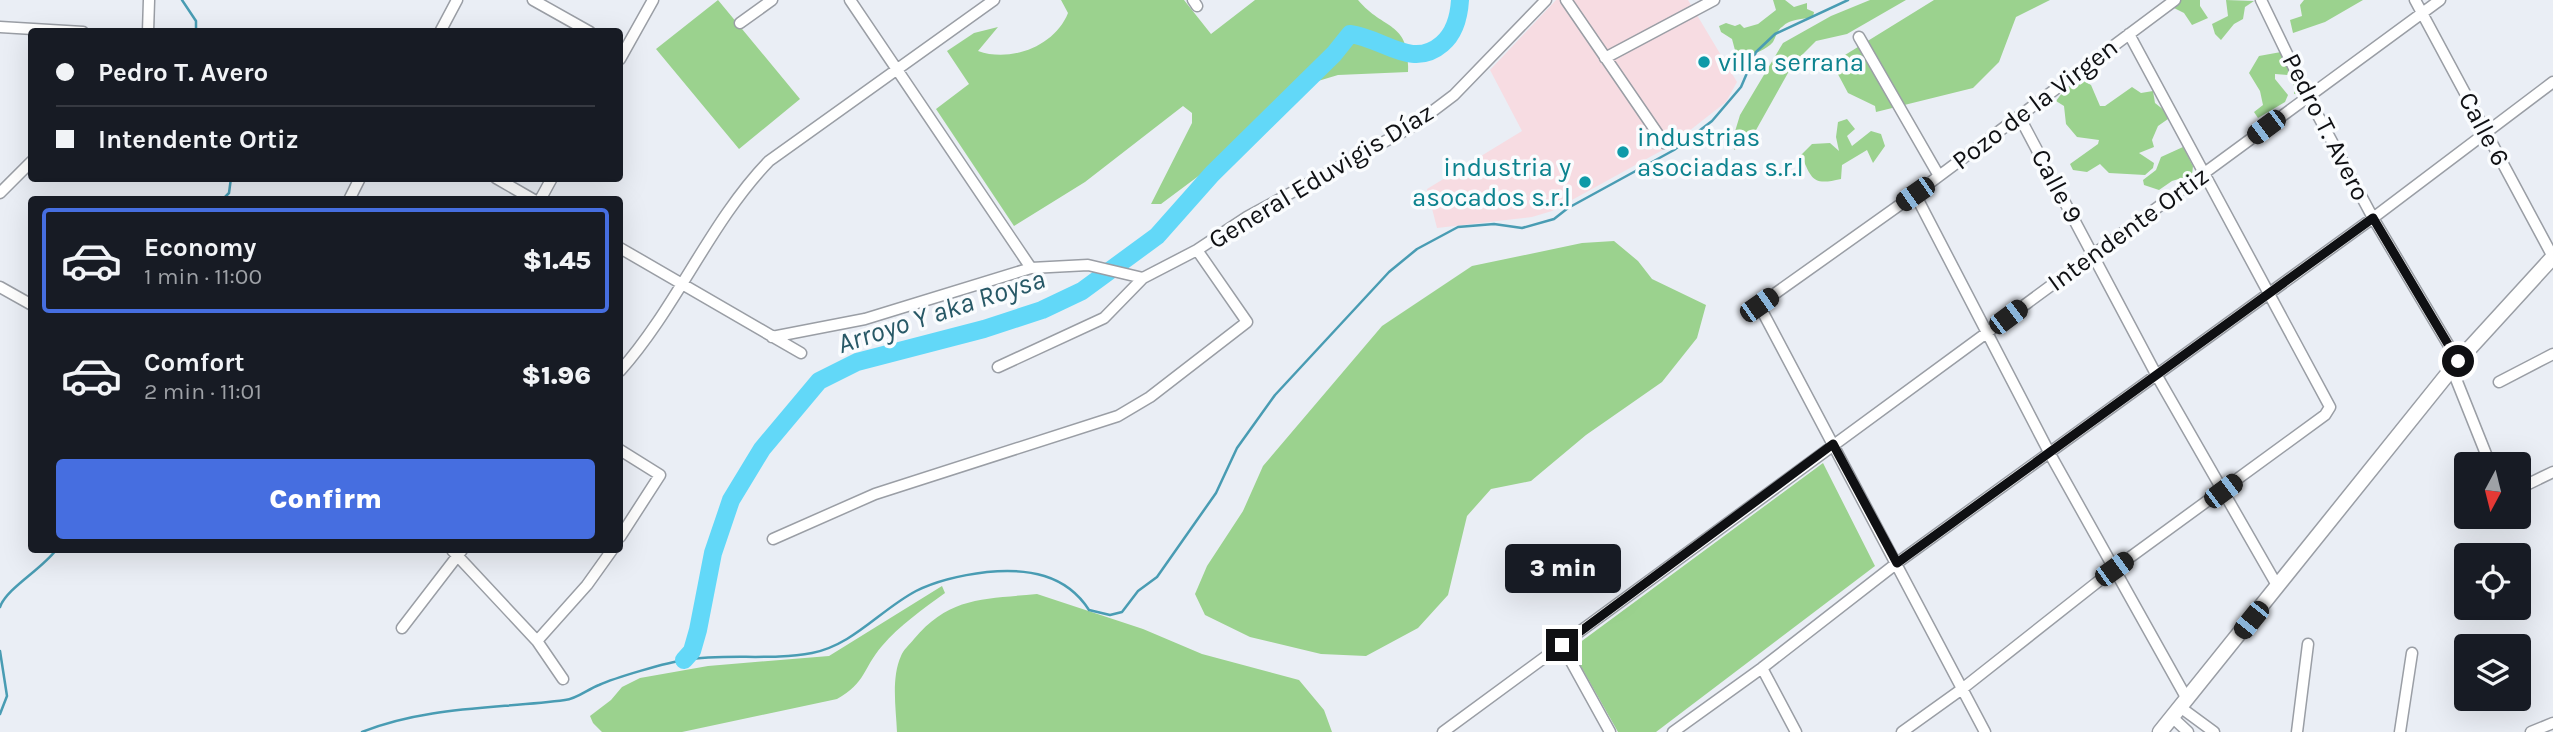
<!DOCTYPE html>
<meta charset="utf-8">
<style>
body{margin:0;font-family:Karla,sans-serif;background:#242831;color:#f1f3f6;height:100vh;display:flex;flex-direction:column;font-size:26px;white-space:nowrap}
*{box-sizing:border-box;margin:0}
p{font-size:23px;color:#9ea1a6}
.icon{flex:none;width:38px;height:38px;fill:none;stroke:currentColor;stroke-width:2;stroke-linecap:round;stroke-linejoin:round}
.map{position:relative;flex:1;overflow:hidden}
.drawer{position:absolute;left:28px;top:196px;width:595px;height:357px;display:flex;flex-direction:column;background:#171b24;border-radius:7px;box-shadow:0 7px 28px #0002}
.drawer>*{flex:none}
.top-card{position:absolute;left:28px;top:28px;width:595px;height:154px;border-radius:7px;box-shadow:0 7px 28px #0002;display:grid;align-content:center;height:154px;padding:0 28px;background:#171b24}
.needle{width:46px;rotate:187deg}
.controls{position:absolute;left:2454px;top:452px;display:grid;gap:14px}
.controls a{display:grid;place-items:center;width:77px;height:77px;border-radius:7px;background:#171b24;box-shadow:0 7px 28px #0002;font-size:35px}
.end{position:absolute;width:32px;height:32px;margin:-16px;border:9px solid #0f1013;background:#fff;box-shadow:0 0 0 4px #fff}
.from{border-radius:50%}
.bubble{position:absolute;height:49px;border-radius:7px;background:#171b24;box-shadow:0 7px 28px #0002;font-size:23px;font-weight:800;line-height:49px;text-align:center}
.car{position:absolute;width:21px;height:42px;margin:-21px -10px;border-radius:9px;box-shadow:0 0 5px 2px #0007;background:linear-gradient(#222 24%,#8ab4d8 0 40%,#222 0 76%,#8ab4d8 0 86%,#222 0)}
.top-card b{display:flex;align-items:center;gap:24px;height:66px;font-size:26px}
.top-card b+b{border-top:2px solid #363941}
.top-card i{width:18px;height:18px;background:#f1f3f6}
ul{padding:12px 0 0;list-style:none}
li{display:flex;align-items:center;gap:21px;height:105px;margin:0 14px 10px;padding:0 14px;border:4px solid transparent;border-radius:7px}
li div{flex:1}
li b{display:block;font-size:26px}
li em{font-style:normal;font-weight:800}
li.current{border-color:#466ee0}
li>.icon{width:63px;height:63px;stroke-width:1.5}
.cta{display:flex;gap:14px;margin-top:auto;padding:14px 28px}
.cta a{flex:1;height:80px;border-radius:7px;background:#466ee0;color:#fff;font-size:28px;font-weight:800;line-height:80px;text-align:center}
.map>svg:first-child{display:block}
.industrial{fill:#f7dce2}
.green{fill:#9bd28e}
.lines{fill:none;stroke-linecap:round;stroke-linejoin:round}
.stream{stroke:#499cb3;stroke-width:2.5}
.river{stroke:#62d8f8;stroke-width:18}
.minor-casing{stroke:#9a9ea5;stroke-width:13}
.major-casing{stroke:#9a9ea5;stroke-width:17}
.minor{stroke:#fff;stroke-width:10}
.major{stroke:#fff;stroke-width:14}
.route{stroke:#0f1013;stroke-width:9}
.culture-dot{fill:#0f9aa8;stroke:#fafcfe;stroke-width:2.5}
.labels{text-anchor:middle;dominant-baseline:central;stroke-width:7;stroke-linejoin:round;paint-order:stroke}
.culture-label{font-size:26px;fill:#0d838f;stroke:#fafcfe;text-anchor:start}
.street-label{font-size:26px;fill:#0f1013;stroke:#fafcfe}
.water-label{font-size:28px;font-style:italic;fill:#275866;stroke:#fafcfe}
</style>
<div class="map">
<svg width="2553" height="732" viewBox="0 0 2553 732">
<rect width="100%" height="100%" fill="#eaeef5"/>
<!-- industrial -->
<path class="industrial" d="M1556 0H1688L1737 82 1726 102 1670 146 1552 211 1532 217 1437 228 1427 189 1522 131 1490 70Z"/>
<!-- green -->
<path class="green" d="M718 0 800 99 739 149 656 49Z
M1061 0H1184L1211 34 1255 0H1358C1385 32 1410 20 1408 72L1338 75 1318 81 1286 97 1224 157 1161 204H1151L1192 123V113L1183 106 1085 182 1014 226 936 109 969 84 947 51 974 33 998 27 978 51C1011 63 1055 46 1068 13Z
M1773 0H1785L1794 7 1807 3V9L1814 12 1813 17C1802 20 1791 18 1782 27 1777 30 1776 37 1773 42 1765 51 1748 58 1736 54L1732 39 1721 32 1719 26 1726 23 1735 26 1740 24 1744 28 1758 24 1776 10Z
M1870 0H1906L1847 34 1816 41 1793 64 1751 139 1734 150 1733 138 1740 115 1783 43 1831 16Z
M1934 0H2050L2016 17 1999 62 1973 88 1876 112 1875 106 1848 93 1832 63Z
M2173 0H2200V6L2208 18 2192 25 2184 13 2172 7Z
M2226 0 2254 1 2245 7 2243 19 2234 24 2221 40 2215 34 2212 24 2228 16Z
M2304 0H2363L2325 22 2293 33 2290 20 2302 16 2300 5Z
M2281 52 2300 92 2294 94V86L2288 75 2275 74V79L2288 95 2285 102 2258 118 2254 112 2263 105 2260 91 2249 73 2259 56Z
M2080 79 2091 85 2100 106H2105L2132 87 2141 93 2153 91 2155 103 2165 111 2168 119 2158 126 2152 140 2154 147 2139 153 2154 163 2153 168 2145 175 2109 173 2100 164 2087 172 2073 170 2070 164 2098 144 2099 140 2077 137 2066 124 2064 106 2056 101 2065 89Z
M1847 119 1855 129 1847 136 1852 146 1871 131 1881 134 1885 146 1873 163 1867 150 1842 165 1841 179C1812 186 1812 179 1801 155L1812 144 1830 143 1839 151 1836 137 1838 122Z
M2183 147 2193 166 2192 175 2172 181 2159 190 2144 185 2143 180 2156 170 2161 157Z
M1614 241 1638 261 1652 279 1706 305 1697 338 1662 382 1586 435 1531 481 1491 489 1467 516 1448 595 1418 628 1366 656 1321 654 1250 637 1205 615 1195 594 1207 566 1243 511 1263 466 1382 326 1472 266 1582 243Z
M1823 463 1875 566 1656 732H1618L1571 649Z
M942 586 945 593C923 609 900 625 882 646 863 668 866 683 837 699L682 732H602L593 723 590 716 611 700 622 687 640 678 708 666 829 656Z
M1037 594 1143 629 1202 654 1299 680 1324 710 1332 732H897C896 709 891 678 901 656 903 650 910 644 914 639 950 596 985 599 1037 594Z"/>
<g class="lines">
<!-- stream -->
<path class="stream" d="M182 0 196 21V32
M222 200 229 193 231 178
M0 607C7 588 41 570 56 550
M0 651 7 696 0 714
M362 732C427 706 497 709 565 700 577 699 588 689 599 685 614 678 668 662 685 660 726 653 770 661 812 653 853 645 880 610 916 591 938 580 962 575 987 572 1027 568 1066 574 1089 610L1110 615 1122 612 1138 591 1157 577 1216 493 1237 448 1275 395 1389 272 1417 249 1458 227 1494 224 1522 228 1554 219 1568 208 1674 150 1712 121 1741 87 1756 52 1775 34 1848 0"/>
<!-- river -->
<path class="river" d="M684 660 692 651 698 630 713 553 731 500 762 449 819 381 857 362 984 329 1042 310 1082 291 1157 236 1212 174 1334 54 1350 34C1383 38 1412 70 1442 44 1455 33 1459 17 1460 0"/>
<defs>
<path id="minor" d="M533 0 590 32
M850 0 1031 268
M1193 0 1197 6
M1566 0 1664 143
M2261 0 2308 97 2373 218 2458 361
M2415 0 2553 257
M740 23 772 0
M0 27 83 32
M148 32 149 0
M440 32 457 0
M1859 37 1939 176
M1605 58 1714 0
M620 59 653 0
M2019 116 2157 376 2278 587
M496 178 534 200
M0 193 32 161
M1915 194 2050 454 2187 699
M349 200 360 178
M540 200 552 178
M620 248 801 353
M0 287 32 305
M772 337 865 319 1031 268 1088 265 1143 278
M998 367 1104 318 1143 278 1197 250 1247 217 1413 126 1454 95 1546 0
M2452 369 2490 464
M620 371C677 307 710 222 769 161L994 0
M2499 382 2553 354
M620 450 660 475 620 537
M2518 489 2553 472
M773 539 875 494 1118 416 1150 397 1247 322 1197 250
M452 550 537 641 563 679
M402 628 462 550
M537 641 587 585 612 550
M1562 645 1610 732
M1762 668 1796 732
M2180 707 2214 732
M2172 717 2188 732
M1443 732 2440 0
M1673 732 1762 668 1897 563 2373 218 2553 82
M1902 732 1962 689 2114 569 2325 415 2330 407 2129 34
M1985 732 1759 305 1915 194 2175 0
M2297 732 2308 644
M2400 732 2412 653
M2531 732 2553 723"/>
<path id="major" d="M2160 732 2458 361 2553 257"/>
</defs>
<!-- minor casing -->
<use href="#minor" class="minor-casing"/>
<!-- major casing -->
<use href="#major" class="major-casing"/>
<!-- minor -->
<use href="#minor" class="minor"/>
<!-- major -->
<use href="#major" class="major"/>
</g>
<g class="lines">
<!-- route -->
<path class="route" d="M1562 645 1833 444 1897 563 2373 218 2458 361"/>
</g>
<!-- markers -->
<g class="culture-dot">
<circle cx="1704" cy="62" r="7"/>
<circle cx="1623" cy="152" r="7"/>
<circle cx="1585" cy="182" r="7"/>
</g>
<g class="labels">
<!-- culture labels -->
<g class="culture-label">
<text x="1718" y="62">villa serrana</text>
<text x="1637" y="137">industrias<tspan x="1637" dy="30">asociadas s.r.l</tspan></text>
<text x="1571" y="167" text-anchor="end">industria y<tspan x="1571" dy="30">asocados s.r.l</tspan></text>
</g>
<!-- street labels -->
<g class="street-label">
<text transform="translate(2035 104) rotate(-37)">Pozo de la Virgen</text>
<text transform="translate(2326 127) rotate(63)">Pedro T. Avero</text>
<text transform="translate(2484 129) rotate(62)">Calle 6</text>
<text transform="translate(1321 176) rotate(-31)">General Eduvigis Díaz</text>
<text transform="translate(2057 186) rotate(62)">Calle 9</text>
<text transform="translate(2128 229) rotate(-36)">Intendente Ortiz</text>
</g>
<!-- water labels -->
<g class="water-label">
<text transform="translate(941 311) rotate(-18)">Arroyo Y aka Roysa</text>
</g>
</g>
</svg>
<div class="controls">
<a><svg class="needle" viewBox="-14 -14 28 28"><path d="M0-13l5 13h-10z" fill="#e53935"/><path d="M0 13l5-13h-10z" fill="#9ea1a6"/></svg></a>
<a><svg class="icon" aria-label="locate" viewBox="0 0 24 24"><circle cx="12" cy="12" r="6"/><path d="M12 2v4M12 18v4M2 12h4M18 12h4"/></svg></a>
<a><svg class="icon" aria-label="layers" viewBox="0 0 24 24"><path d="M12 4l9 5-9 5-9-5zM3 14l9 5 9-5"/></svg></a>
</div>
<i class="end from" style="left:2458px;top:361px"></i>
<i class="end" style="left:1562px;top:645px"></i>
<div class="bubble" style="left:1505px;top:544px;width:116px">3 min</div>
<i class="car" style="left:2266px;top:127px;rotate:233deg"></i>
<i class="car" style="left:1915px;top:194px;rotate:235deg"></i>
<i class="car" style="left:1759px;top:305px;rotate:55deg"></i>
<i class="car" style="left:2008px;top:317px;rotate:53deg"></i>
<i class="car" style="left:2223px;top:491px;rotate:53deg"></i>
<i class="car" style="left:2114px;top:569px;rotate:54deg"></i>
<i class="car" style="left:2251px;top:620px;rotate:219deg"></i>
<div class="top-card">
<b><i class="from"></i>Pedro T. Avero</b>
<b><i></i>Intendente Ortiz</b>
</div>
<section class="drawer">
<ul>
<li class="current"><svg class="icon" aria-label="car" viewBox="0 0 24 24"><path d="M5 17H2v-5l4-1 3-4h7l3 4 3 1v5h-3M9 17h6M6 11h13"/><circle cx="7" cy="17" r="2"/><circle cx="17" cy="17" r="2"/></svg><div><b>Economy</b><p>1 min · 11:00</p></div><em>$1.45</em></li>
<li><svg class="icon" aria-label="car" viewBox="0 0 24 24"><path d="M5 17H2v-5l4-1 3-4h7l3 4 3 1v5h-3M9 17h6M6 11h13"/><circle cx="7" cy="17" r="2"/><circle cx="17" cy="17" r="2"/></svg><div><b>Comfort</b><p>2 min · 11:01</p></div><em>$1.96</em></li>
</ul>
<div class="cta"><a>Confirm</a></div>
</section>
</div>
